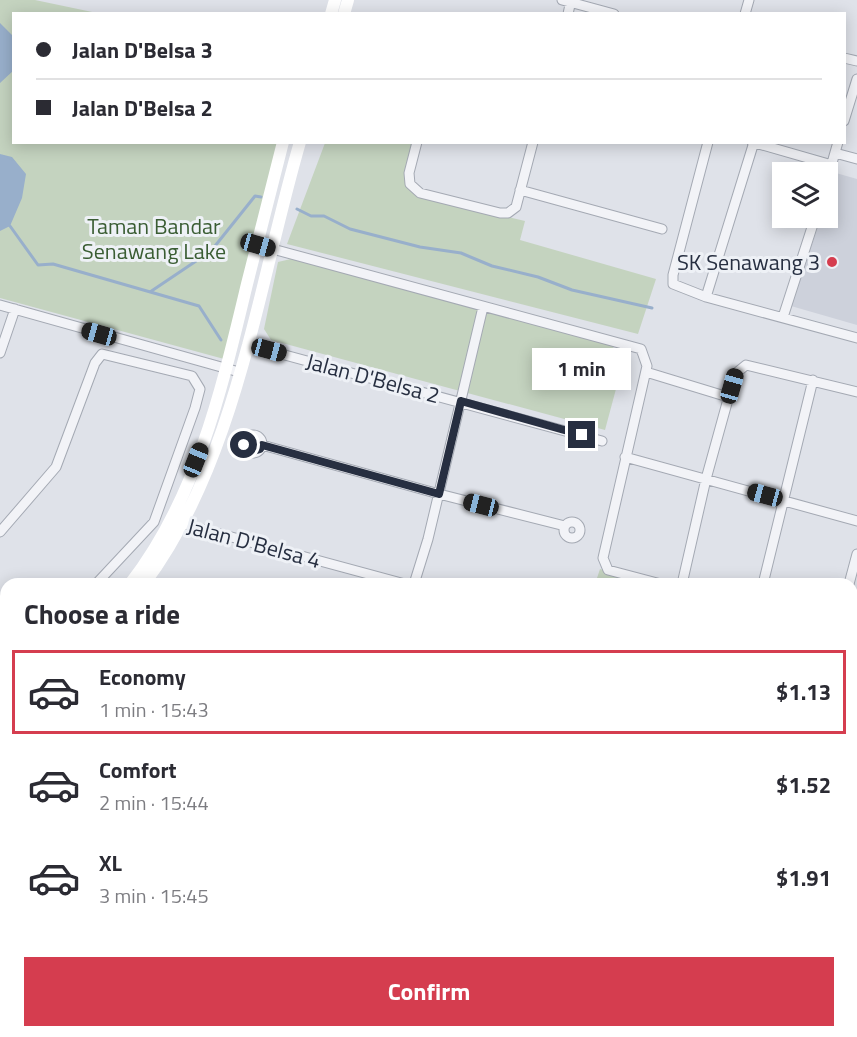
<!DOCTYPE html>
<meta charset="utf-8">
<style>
body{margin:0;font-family:"Titillium Web",sans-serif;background:#f2f2f3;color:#2b2b33;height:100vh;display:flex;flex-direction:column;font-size:22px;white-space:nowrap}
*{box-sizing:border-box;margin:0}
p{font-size:20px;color:#7c7c81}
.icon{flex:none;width:33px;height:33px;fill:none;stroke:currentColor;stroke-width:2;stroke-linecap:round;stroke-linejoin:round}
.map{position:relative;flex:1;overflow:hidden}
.drawer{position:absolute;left:0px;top:578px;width:858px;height:460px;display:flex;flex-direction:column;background:#fff;border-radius:18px 18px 0 0;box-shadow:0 3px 15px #0003}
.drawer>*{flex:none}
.guide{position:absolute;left:12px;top:12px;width:834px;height:132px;border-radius:0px;box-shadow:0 3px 15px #0003;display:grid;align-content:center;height:132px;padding:0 24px;background:#fff}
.controls{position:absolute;left:772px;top:162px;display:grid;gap:12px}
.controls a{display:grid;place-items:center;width:66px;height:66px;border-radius:0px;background:#fff;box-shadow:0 3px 15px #0003;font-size:30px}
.end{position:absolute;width:27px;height:27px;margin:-14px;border:8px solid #272f41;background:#fff;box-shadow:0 0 0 3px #fff}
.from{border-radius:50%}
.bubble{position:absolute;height:42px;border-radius:0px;background:#fff;box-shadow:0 3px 15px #0003;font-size:20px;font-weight:700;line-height:42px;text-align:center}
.car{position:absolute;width:18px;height:36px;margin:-18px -9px;border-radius:8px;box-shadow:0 0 4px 2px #0007;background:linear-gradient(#222 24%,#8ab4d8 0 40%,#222 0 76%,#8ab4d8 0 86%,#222 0)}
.guide b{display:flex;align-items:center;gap:21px;height:57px;font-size:22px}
.guide b+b{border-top:2px solid #e1e1e2}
.guide i{width:15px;height:15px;background:#2b2b33}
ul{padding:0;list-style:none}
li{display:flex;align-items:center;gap:18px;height:84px;margin:0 12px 9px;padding:0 12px;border:3px solid transparent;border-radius:0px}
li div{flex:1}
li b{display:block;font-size:22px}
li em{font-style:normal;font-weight:700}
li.active{border-color:#d53d4f}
li>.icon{width:54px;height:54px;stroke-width:1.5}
h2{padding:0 24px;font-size:27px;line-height:72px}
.primary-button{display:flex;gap:12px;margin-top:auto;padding:12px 24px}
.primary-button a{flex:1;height:69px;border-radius:0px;background:#d53d4f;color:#fff;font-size:24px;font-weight:700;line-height:69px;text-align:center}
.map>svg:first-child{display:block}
.built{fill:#cdd1db}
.green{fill:#c4d3bf}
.water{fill:#98afcb}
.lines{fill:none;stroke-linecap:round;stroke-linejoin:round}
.stream{stroke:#98afcb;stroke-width:3}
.street-casing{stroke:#a4a9b3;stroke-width:11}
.street{stroke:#f2f3f7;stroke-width:9}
.secondary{stroke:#fff;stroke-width:12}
.route{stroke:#272f41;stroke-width:8}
.poi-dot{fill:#d53d4f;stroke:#eef1f6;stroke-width:2}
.labels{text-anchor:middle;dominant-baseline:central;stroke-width:6;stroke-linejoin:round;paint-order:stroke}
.park-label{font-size:22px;fill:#3a5d33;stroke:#eef1f6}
.poi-label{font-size:22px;fill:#272f41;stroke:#eef1f6;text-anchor:end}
.street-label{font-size:22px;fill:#272f41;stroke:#eef1f6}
</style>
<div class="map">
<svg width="857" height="1037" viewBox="0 0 857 1037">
<rect width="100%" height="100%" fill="#dfe2e9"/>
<!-- built -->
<path class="built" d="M836 173 857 179V325L791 306 821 218H828V197Z
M6 717V954L0 946V722Z"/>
<!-- green -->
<path class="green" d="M0 0H35L97 13 14 14V142L278 143 224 359 0 298Z
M325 143H414L405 179 413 191 426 197 525 221 520 240 656 279 638 334 287 244Z
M295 258 612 346 624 359 605 430 271 340 264 329 278 262Z
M600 569 646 583 595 584Z"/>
<!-- water -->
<path class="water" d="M0 23 13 36 14 70 0 83Z
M0 154 12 157 26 174 22 198 10 226 0 231Z"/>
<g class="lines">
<!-- stream -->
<path class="stream" d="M297 209 311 216H324L350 229 420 247 461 253 492 266 538 277 572 290 652 308
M10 226 38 265 53 264 199 306 221 340
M150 292 211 251 255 196 261 197"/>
<defs>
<path id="street" d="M562 0 614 14
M568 14 571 0
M745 14 749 0
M844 58 857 61
M844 121 857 79
M417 142 409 173 410 184 420 193 500 213H508L516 207 533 142
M708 142 673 275V284L706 297 857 338
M752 142 832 165
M835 153 857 159
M828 177 838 142
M520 190 662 229
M258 245 641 349 647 366 603 558 608 570 661 584
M706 297 754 142
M0 305 239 372
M783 317 815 218
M248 345 602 441
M0 353 15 309
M646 372 728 397
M244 444a9 9 0 1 1 18 0a9 9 0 1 1-18 0Z
M262 445 439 494 565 526
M625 457 857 521
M176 522 405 584
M564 530a8 8 0 1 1 16 0a8 8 0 1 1-16 0Z
M0 532 56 467 95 363 102 354 192 376 200 389 195 408 154 522 96 584
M414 584 428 539 483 307
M682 584 706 479 735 374 746 365 857 392
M763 584 813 380
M849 584 857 554
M0 667 6 662
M852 731 857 730
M852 937 857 936
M852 949 857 948
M852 1023 857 1022
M20 1032 22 1037
M137 1032 139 1037
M226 1032 227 1037
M324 1032 325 1037
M411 1032 412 1037
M616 1032 617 1037
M709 1032 710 1037
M789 1037 812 1032"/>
</defs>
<!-- street casing -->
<use href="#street" class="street-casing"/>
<!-- street -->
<use href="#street" class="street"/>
<!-- secondary -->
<path class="secondary" d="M331 14 335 0
M344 14 348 0
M130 584C197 498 222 388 247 284 259 237 271 190 283 142
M144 584C236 462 258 286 300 142
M0 696 6 692
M0 712 6 708"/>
</g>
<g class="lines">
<!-- route -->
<path class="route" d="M244 445 250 452 260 449 262 445 439 494 461 401 582 435"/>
</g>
<!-- markers -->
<circle class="poi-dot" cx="832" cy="262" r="6"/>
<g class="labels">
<!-- park labels -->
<g class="park-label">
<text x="154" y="226">Taman Bandar<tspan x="154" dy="25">Senawang Lake</tspan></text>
</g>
<!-- poi labels -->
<g class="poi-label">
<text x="820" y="262">SK Senawang 3</text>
</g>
<!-- street labels -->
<g class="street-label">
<text transform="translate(373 378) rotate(15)">Jalan D'Belsa 2</text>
<text transform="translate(254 543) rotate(15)">Jalan D'Belsa 4</text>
</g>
</g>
</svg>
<div class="controls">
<a><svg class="icon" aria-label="layers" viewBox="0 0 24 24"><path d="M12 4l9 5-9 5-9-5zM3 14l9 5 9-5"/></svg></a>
</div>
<i class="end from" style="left:244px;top:445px"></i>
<i class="end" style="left:582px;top:435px"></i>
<div class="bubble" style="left:532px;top:348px;width:99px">1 min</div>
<i class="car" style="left:258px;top:245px;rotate:106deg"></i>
<i class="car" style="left:99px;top:334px;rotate:286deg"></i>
<i class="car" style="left:269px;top:350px;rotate:105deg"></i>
<i class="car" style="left:732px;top:386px;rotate:16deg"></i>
<i class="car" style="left:196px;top:460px;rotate:22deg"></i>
<i class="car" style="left:765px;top:495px;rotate:285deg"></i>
<i class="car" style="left:481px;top:505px;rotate:284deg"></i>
<div class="guide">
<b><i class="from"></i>Jalan D'Belsa 3</b>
<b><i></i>Jalan D'Belsa 2</b>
</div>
<section class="drawer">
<h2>Choose a ride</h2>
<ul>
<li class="active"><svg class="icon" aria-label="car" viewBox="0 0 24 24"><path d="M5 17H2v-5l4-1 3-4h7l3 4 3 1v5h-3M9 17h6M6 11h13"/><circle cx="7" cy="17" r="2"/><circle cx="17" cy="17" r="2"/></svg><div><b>Economy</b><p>1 min · 15:43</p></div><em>$1.13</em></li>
<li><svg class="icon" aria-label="car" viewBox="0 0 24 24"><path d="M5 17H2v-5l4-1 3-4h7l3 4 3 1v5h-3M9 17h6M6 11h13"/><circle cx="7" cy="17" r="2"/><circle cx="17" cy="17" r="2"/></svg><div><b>Comfort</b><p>2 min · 15:44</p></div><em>$1.52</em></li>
<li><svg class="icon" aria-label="car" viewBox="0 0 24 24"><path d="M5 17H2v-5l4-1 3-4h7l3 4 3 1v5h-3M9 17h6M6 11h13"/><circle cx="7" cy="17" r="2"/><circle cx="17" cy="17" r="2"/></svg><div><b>XL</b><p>3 min · 15:45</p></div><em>$1.91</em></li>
</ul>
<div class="primary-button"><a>Confirm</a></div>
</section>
</div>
